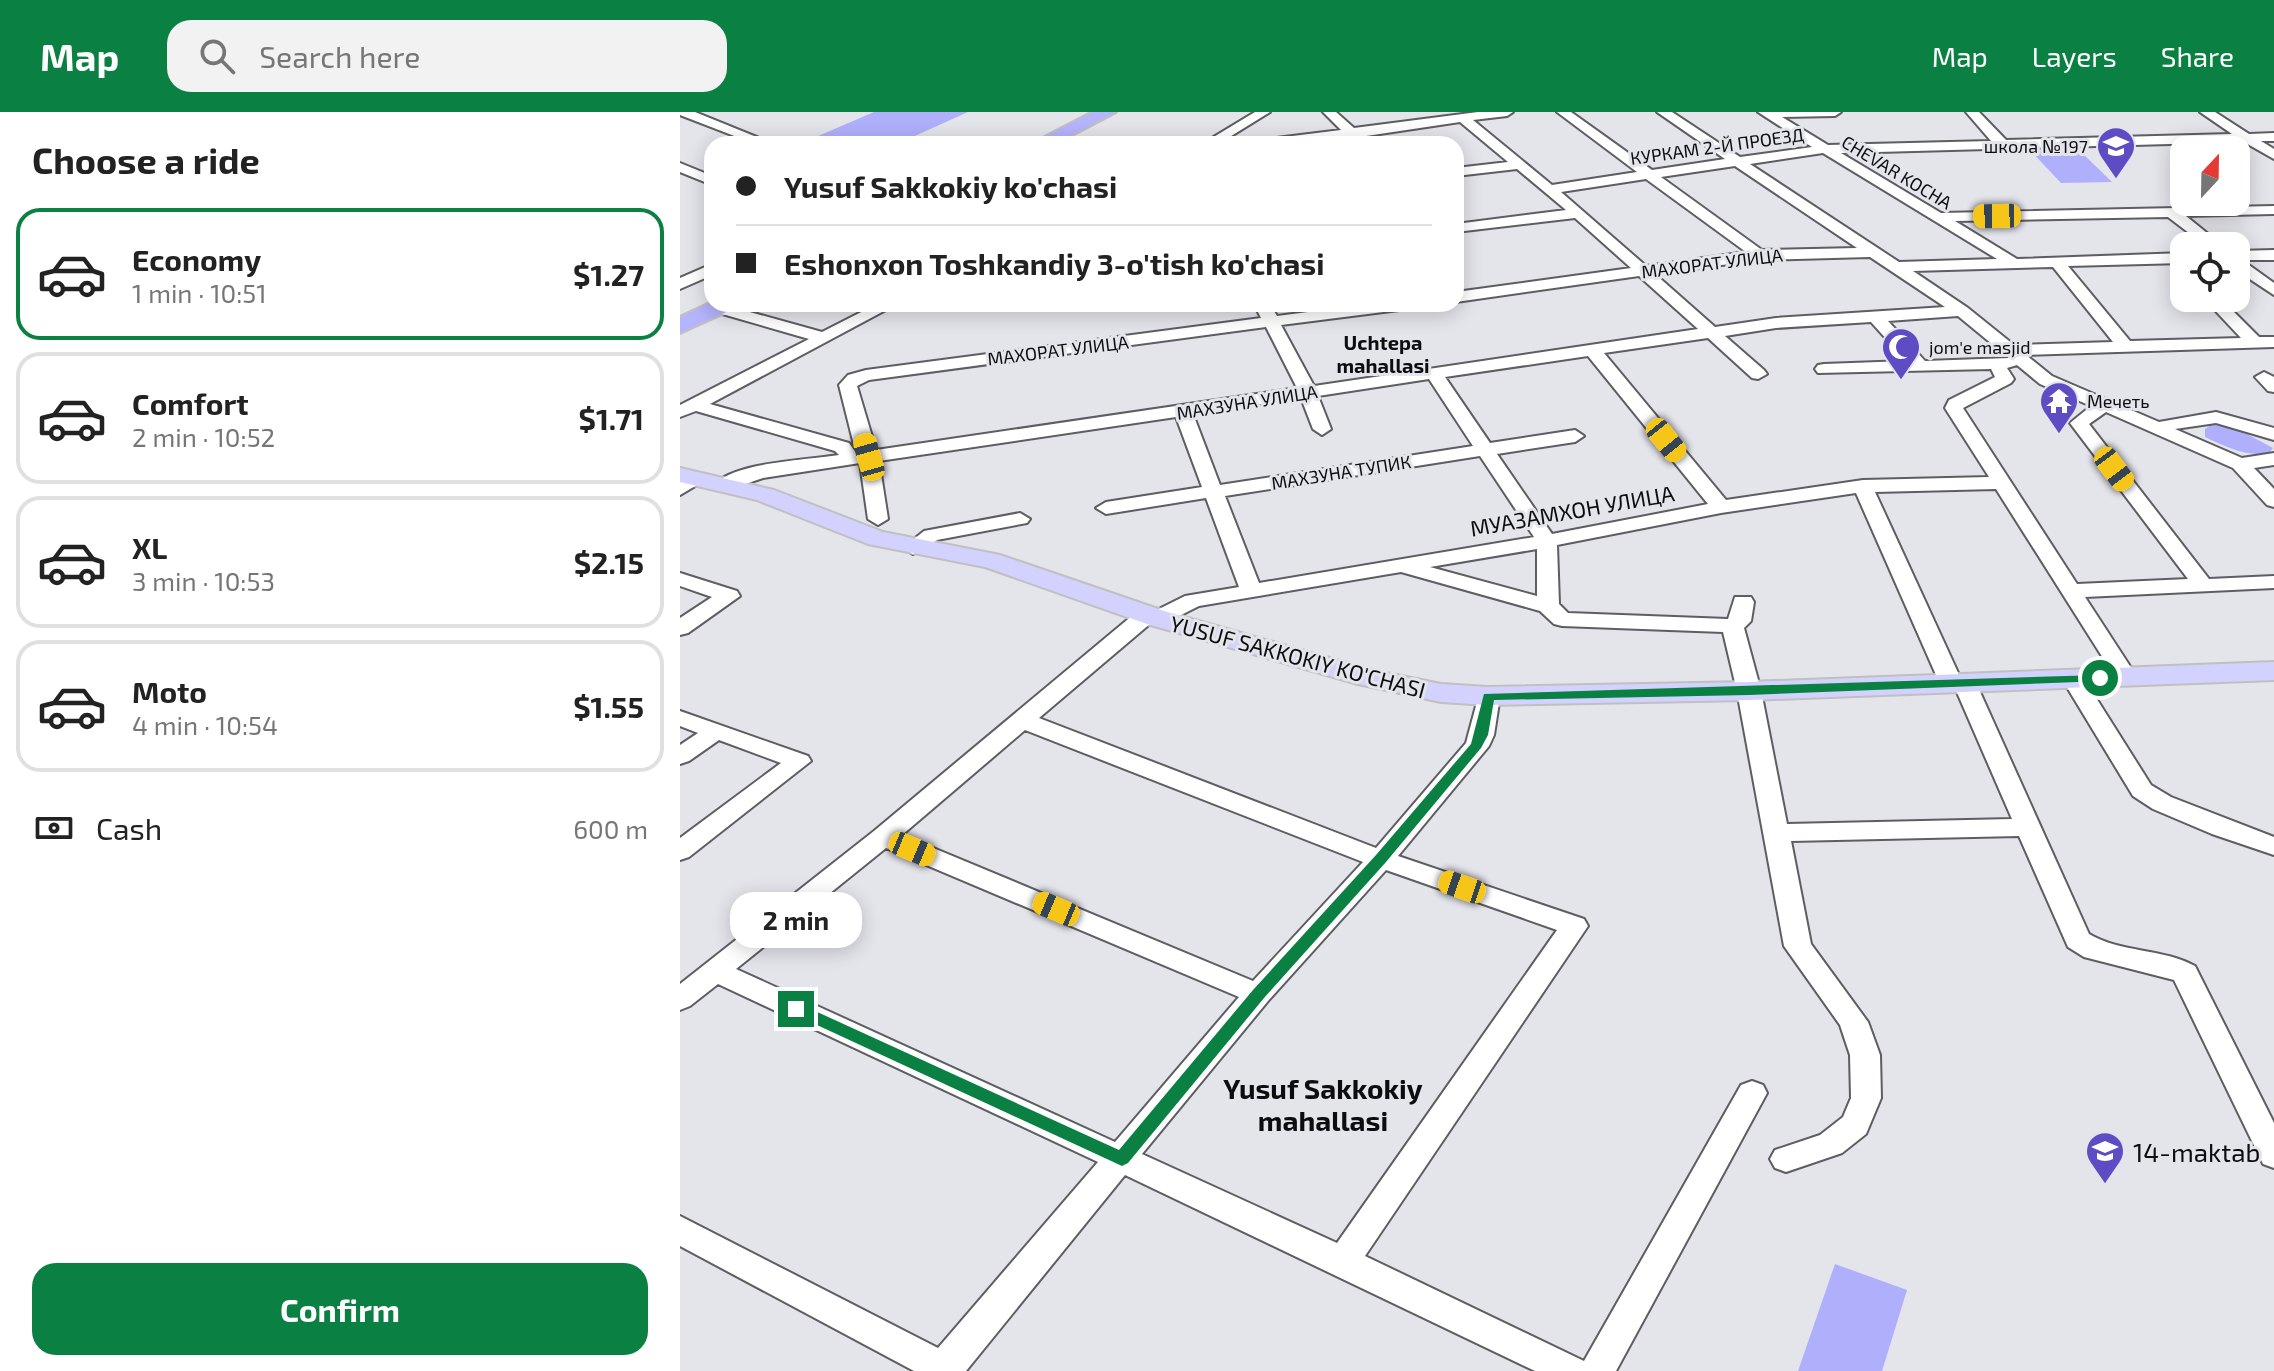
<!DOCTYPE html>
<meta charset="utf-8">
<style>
body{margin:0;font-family:"Exo 2",sans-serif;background:#f2f2f2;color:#222;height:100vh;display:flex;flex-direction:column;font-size:30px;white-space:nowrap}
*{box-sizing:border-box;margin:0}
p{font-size:26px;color:#767676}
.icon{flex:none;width:44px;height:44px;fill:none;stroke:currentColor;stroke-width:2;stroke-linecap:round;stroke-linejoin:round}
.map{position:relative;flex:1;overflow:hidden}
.panel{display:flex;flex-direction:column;background:#fff;width:680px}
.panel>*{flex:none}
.guide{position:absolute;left:24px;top:24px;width:760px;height:176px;border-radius:24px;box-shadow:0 4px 20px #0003;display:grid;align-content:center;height:176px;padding:0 32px;background:#fff}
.needle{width:52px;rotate:22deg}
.buttons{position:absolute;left:1490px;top:24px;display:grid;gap:16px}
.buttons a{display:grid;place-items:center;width:80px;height:80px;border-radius:16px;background:#fff;box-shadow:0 4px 20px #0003;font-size:40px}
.end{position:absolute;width:36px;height:36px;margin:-18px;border:10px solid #0b8043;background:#fff;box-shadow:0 0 0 4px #fff}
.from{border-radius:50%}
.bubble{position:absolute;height:56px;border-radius:24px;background:#fff;box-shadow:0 4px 20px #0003;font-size:26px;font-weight:700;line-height:56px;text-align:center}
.car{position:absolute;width:24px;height:48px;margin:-24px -12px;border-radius:10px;box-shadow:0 0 6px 2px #0007;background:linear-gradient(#f5c518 24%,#345 0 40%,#f5c518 0 76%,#345 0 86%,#f5c518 0)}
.guide b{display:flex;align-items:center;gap:28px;height:76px;font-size:30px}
.guide b+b{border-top:2px solid #e0e0e0}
.guide i{width:20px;height:20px;background:#222}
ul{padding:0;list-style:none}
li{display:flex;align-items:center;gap:24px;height:132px;margin:0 16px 12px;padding:0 16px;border:4px solid #e0e0e0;border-radius:24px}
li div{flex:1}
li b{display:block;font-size:30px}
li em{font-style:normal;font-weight:700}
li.on{border-color:#0b8043}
li>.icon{width:72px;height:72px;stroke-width:1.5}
h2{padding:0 32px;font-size:36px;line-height:96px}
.pay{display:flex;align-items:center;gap:20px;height:88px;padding:0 32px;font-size:30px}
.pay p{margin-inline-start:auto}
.cta{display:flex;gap:16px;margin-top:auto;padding:16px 32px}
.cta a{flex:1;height:92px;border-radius:24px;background:#0b8043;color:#fff;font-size:32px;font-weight:700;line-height:92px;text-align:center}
header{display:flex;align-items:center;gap:48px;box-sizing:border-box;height:112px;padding:0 40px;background:#0b8043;color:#fff}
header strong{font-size:38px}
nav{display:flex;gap:44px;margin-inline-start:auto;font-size:28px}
.search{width:560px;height:72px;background:#f2f2f2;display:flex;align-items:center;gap:20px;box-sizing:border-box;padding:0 28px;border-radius:24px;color:#767676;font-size:30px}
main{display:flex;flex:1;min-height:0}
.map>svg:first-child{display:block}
.green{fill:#b0affc}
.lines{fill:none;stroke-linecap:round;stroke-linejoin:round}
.minor-casing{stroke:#5d5d62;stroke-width:4}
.major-casing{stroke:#c0c0c1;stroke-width:4}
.highway-casing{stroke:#c0c0c1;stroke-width:4}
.minor{fill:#fff;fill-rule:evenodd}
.major{fill:#d3d2fe;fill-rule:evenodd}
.highway{fill:#b5b4fd;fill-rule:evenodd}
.route{fill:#0b8043}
.labels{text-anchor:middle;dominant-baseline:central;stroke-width:6;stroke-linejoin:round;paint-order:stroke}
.far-street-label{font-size:18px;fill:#0d0d0f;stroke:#e4e4eb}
.far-poi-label{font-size:18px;fill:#0d0d0f;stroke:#e4e4eb;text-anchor:start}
.far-neighbourhood-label{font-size:20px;font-weight:bold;fill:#0d0d0f;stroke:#e4e4eb}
.street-label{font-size:22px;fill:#0d0d0f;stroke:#e4e4eb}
.near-poi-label{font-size:26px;fill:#0d0d0f;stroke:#e4e4eb;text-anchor:start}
.near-neighbourhood-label{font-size:28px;font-weight:bold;fill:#0d0d0f;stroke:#e4e4eb}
</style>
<header>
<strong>Map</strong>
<div class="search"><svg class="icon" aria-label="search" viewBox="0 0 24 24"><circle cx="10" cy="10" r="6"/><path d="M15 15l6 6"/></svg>Search here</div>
<nav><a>Map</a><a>Layers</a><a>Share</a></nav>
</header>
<main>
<section class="panel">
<h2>Choose a ride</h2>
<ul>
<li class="on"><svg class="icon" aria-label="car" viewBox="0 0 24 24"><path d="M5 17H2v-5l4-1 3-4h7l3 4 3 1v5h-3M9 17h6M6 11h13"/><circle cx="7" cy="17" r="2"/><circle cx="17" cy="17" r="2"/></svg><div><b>Economy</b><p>1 min · 10:51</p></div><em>$1.27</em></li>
<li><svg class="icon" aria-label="car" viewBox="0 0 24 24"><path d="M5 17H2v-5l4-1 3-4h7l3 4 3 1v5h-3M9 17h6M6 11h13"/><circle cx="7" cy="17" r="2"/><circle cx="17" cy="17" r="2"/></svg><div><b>Comfort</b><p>2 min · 10:52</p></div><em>$1.71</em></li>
<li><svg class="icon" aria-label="car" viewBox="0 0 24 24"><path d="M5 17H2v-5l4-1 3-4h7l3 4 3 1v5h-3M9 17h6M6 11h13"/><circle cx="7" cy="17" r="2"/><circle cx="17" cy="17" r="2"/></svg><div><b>XL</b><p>3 min · 10:53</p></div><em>$2.15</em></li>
<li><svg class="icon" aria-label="car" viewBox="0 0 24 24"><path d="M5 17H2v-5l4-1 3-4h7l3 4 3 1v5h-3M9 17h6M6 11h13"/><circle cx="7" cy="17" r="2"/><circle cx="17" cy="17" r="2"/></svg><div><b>Moto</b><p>4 min · 10:54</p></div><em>$1.55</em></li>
</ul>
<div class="pay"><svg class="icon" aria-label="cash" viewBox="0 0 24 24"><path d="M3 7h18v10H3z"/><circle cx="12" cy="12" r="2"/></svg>Cash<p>600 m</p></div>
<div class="cta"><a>Confirm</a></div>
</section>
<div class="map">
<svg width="1594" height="1259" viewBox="0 0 1594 1259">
<rect width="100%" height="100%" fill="#e4e4eb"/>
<!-- green -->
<path class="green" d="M194 0H288L217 32 122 31Z
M1398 37 1432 70 1381 71 1350 38Z
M1531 313 1554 315 1593 336 1589 341C1565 345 1547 335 1525 325V317Z
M1155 1152 1227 1178 1202 1259H1118Z"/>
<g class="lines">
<defs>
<path id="minor" d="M0 0H15L94 32H75L0 3Z
M575 0H590L548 26 554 32H539L532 26Z
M643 0H656L674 16 798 0H833L827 4 793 8 872 73 957 60 877 0H891L972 58 1045 47 977 0H992L1060 45 1132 35 1078 0H1161L1155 4 1102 5 1148 33 1311 29 1286 0H1299L1326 28 1552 22 1520 0H1535L1569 22 1594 21V29H1581L1594 37V47L1564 30 1161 41 1261 101 1594 94V102L1506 104 1543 134H1526L1488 105 1275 109 1337 147 1504 141V151L1388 154 1450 229 1561 226 1530 193 1538 188 1544 190 1579 225H1594V235L1346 243 1372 264 1479 310 1536 300 1594 316V328L1536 311 1495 317 1562 346 1594 341V353L1574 356 1594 377V395L1587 393 1553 356 1426 300 1409 312 1529 467 1594 464V476L1405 485 1457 565 1454 570H1438L1435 565 1316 377 1195 380 1280 565 1293 566 1296 571 1409 822C1441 841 1482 836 1515 854L1594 1011V1056L1583 1052 1494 868 1404 845 1388 835 1339 724 1111 729 1131 832 1188 910 1200 943 1201 986 1186 1022 1162 1041 1106 1060 1095 1056 1090 1047 1095 1038 1140 1023 1163 1005 1171 986 1170 943 1160 913 1104 834 1057 579 1043 520 882 514 874 512 860 499 721 460 519 494 485 511H471L359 606 696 736 786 631 800 579H816L820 584 814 623 809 634 718 744 904 807 908 814 685 1144 904 1249 1061 973 1072 969 1083 973 1087 981 936 1259H855L445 1063 286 1259H234L0 1134V1104L258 1236 418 1050 38 872 10 894 0 898V872L194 719 459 498 475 499 505 484 559 475 526 386 426 402 416 396 426 390 522 375 496 305 199 349 208 407 198 413 188 407 180 351 83 366 44 379 37 377 34 373C54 350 128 348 159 343L155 339 16 299 0 305V293L129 227 32 199 30 196 32 193 41 192 142 220 197 192H217L30 292 169 331 176 341 159 273 168 263 186 258 581 206 574 192H590L597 204 690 192H735L727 197 601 213 634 274 1018 217 959 164 776 190V180L951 156 895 106 776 120V112L886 98 837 57 776 64V56L828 50 780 10 673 26 573 32 580 28 661 18ZM1143 41 1317 147 1219 150 1070 52ZM1055 54 1177 136 1082 138 981 65ZM966 67 1066 140 966 154 881 80ZM1190 145 1265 195 1096 206 1035 215 975 162 1079 148ZM1373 155 1433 230 1334 233 1288 196 1233 159ZM1278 204 1329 246 1245 249 1208 209ZM1191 210 1226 249 1144 252 1138 253 1135 257 1138 261 1311 257 1315 265 1269 288 1265 296 1309 365 1183 368 1046 388 924 241 1028 226 1072 266 1078 267 1087 262 1084 258 1045 224 1096 216ZM586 215 617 276 196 338 177 274 189 268ZM908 244 1028 392 872 422 817 342 895 330 904 324 895 318 810 331 765 265ZM1337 253 1360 272 1411 294 1390 311 1508 467 1397 472 1283 296 1331 271 1334 267 1327 256ZM749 267 793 334 540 373 513 302 621 286 633 317 642 323 651 317 638 284ZM800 344 854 425 579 471 545 384ZM1176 381 1260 572 1263 577 1276 578 1332 707 1107 712 1081 579 1064 516 1071 509 1074 490 1071 485H1055L1048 507 888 501 879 492 877 433 1041 401ZM857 437V484L750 455ZM345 618 683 750 573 869 222 723ZM206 736 559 885 435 1030 56 857ZM706 758 877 818 657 1131 462 1042 588 889Z
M0 51 32 64V73L0 60Z
M1594 138V148H1562L1594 171V183L1556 158V139Z
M32 152V163L0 177V166Z
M1584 260 1594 265V280L1588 279 1575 265Z
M17 361 24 363 27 367 0 383V369Z
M340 401 350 407 347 411 257 428 233 442 223 436 244 419Z
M0 461 57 479 60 484 8 521 0 523V506L32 485 0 474Z
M1393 560 1401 562 1471 673 1491 685 1594 725V743L1532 722 1473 697 1453 684 1382 567 1385 562Z
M0 599 128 644 131 649 9 745 0 748V726L101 651 39 628 9 649 0 652V633L18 621 0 614Z"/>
<path id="major" d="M0 356 94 378 203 420 320 443 487 500 692 558 761 572 808 575 1069 570 1594 550V568L1069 588 808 593 761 590 678 572 467 512 305 455 188 432 77 388 0 370Z"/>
<path id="highway" d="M413 0H436L375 32H351Z
M32 190V192H56L53 197 0 221V205Z"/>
</defs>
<!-- minor casing -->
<use href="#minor" class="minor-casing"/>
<!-- major casing -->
<use href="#major" class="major-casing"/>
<!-- highway casing -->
<use href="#highway" class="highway-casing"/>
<!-- minor -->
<use href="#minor" class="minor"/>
<!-- major -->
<use href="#major" class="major"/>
<!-- highway -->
<use href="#highway" class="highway"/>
</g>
<!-- route -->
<path class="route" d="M1420 563 1426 566 1424 569 1069 583 814 588 808 623 801 636 706 750 584 886 448 1051 442 1054 111 901 109 897 111 893H122L439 1038 573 878 696 743 791 632 804 582Z"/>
<!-- icons -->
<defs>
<symbol id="school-pin" viewBox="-11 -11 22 30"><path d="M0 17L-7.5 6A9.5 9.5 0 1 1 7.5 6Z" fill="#5e4cc5" stroke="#e4e4eb"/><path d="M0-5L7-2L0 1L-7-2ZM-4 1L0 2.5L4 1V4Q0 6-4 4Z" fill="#fff"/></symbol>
<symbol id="mosque-pin" viewBox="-11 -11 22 30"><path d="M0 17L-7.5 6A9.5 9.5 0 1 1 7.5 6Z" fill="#5e4cc5" stroke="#e4e4eb"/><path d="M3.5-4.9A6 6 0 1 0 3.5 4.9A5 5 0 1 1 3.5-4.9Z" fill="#fff"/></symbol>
<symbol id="temple-pin" viewBox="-11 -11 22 30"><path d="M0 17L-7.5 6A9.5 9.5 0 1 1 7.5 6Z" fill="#5e4cc5" stroke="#e4e4eb"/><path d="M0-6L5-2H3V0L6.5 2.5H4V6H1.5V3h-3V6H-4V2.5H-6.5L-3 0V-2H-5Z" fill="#fff"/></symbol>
</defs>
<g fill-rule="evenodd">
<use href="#school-pin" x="1414" y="12" width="44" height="60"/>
<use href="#mosque-pin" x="1199" y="213" width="44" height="60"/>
<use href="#temple-pin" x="1357" y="267" width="44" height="60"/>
<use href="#school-pin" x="1403" y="1017" width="44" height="60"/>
</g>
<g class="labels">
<!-- far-street labels -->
<g class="far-street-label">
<text transform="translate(1037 34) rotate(-8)">КУРКАМ 2-Й ПРОЕЗД</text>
<text transform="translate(1217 60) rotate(31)">CHEVAR KOCHA</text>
<text transform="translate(1032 151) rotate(-7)">МАХОРАТ УЛИЦА</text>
<text transform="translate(378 238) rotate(-7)">МАХОРАТ УЛИЦА</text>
<text transform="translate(567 290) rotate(-9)">МАХЗУНА УЛИЦА</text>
<text transform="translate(661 360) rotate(-9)">МАХЗУНА ТУПИК</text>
</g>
<!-- far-poi labels -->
<g class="far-poi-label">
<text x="1408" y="34" text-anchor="end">школа №197</text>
<text x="1249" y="235">jom'e masjid</text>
<text x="1407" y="289">Мечеть</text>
</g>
<!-- far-neighbourhood labels -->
<g class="far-neighbourhood-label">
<text x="703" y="230">Uchtepa<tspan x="703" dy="23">mahallasi</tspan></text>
</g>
<!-- street labels -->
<g class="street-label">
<text transform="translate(892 398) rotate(-10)">МУАЗАМХОН УЛИЦА</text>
<text transform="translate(618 544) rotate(15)">YUSUF SAKKOKIY KO'CHASI</text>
</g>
<!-- near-poi labels -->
<g class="near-poi-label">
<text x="1453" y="1039">14-maktab</text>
</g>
<!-- near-neighbourhood labels -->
<g class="near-neighbourhood-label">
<text x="643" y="976">Yusuf Sakkokiy<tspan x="643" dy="32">mahallasi</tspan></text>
</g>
</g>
</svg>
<div class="buttons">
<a><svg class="needle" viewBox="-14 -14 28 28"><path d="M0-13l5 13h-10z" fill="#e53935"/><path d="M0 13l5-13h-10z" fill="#767676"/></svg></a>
<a><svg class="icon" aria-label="locate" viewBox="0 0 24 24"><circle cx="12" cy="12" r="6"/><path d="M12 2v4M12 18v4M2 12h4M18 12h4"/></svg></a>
</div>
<i class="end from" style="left:1420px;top:566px"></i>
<i class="end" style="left:116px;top:897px"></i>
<div class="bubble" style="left:50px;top:780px;width:132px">2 min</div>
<i class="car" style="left:1317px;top:104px;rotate:269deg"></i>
<i class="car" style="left:986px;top:328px;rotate:141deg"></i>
<i class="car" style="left:189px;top:345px;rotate:344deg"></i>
<i class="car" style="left:1434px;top:357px;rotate:143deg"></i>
<i class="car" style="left:232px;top:737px;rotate:113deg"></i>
<i class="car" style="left:782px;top:775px;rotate:289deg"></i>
<i class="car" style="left:376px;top:797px;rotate:293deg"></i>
<div class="guide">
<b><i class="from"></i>Yusuf Sakkokiy ko'chasi</b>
<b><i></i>Eshonxon Toshkandiy 3-o'tish ko'chasi</b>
</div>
</div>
</main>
